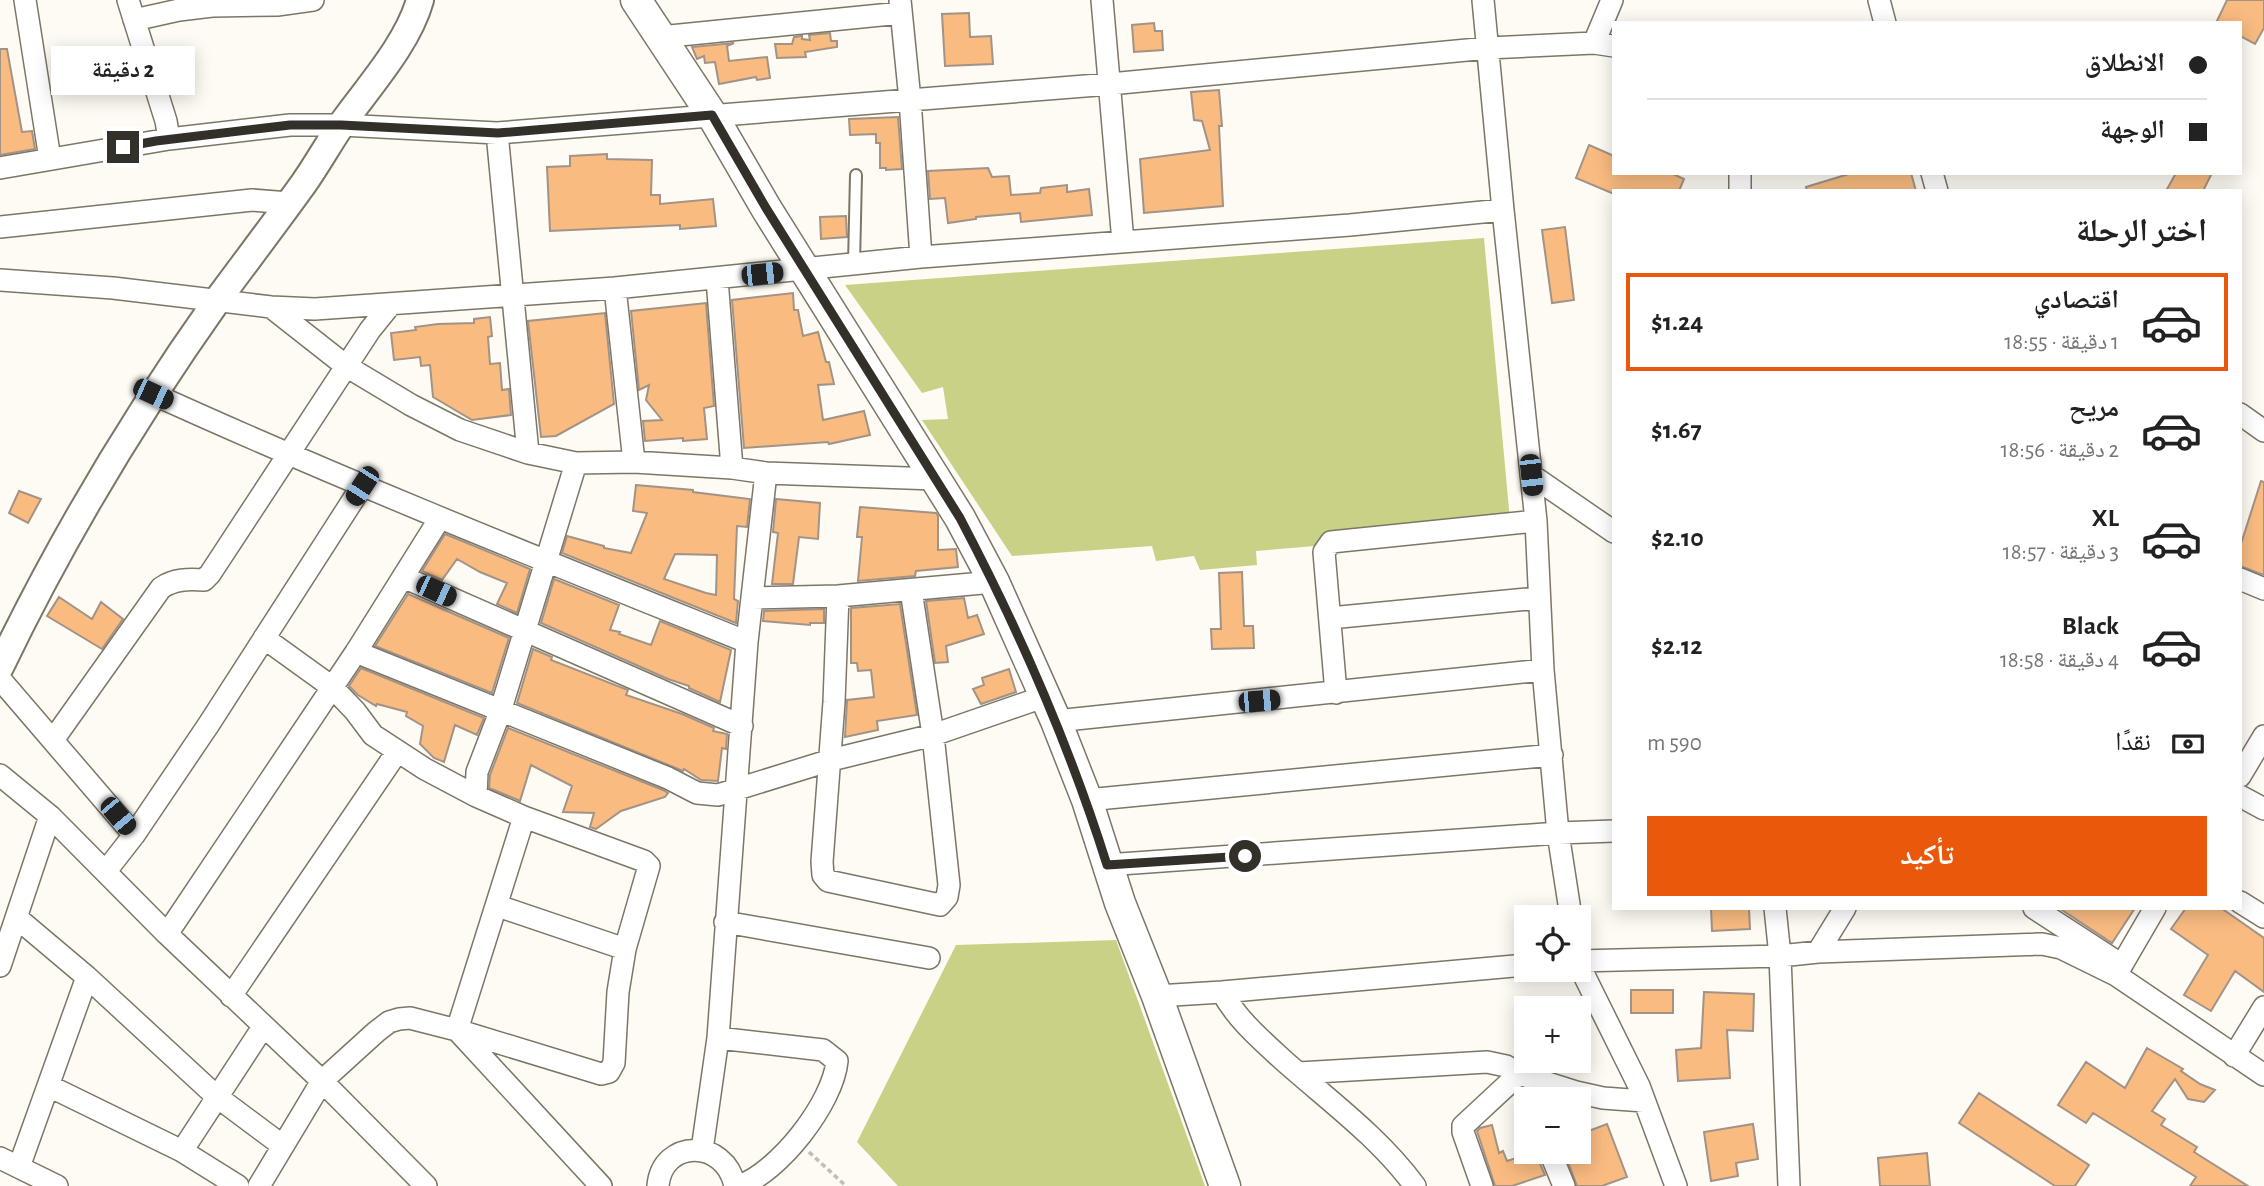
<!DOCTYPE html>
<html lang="ar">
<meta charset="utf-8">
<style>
body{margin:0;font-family:"Alegreya Sans","Noto Naskh Arabic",sans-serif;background:#f6f6f6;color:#222;direction:rtl;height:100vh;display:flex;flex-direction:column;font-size:26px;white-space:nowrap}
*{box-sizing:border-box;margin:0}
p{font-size:23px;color:#767676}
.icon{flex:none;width:38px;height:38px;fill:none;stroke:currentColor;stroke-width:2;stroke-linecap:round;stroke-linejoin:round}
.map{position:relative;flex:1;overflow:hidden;direction:ltr}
.sheet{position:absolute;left:1612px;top:189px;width:630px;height:721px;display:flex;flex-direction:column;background:#fff;border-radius:0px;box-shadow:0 4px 18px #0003;direction:rtl}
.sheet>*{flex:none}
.guide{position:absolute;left:1612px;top:21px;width:630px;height:154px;border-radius:0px;box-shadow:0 4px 18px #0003;direction:rtl;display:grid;align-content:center;height:154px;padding:0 35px;background:#fff}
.buttons{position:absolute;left:1514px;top:905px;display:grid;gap:14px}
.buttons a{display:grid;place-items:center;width:77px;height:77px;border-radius:0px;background:#fff;box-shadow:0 4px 18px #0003;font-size:35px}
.end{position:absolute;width:32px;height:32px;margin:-16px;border:9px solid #333029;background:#fff;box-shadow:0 0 0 4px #fff}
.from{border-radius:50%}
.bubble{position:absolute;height:49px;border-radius:0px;background:#fff;box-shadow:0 4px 18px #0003;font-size:23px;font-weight:700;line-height:49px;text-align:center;direction:rtl}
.car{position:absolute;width:21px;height:42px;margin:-21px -10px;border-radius:9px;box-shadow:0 0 5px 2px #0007;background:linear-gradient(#222 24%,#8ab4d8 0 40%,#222 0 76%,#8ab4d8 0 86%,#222 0)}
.guide b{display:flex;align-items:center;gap:24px;height:66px;font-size:26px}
.guide b+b{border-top:2px solid #e0e0e0}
.guide i{width:18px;height:18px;background:#222}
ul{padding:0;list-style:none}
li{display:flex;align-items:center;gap:21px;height:98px;margin:0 14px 10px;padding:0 21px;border:4px solid transparent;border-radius:0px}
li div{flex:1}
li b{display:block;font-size:26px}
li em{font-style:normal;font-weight:700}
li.current{border-color:#ea580c}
li>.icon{width:63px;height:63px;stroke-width:1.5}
h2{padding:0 35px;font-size:32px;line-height:84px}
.pay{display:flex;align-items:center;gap:18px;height:77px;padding:0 35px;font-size:26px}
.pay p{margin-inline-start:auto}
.button{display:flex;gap:14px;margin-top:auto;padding:14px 35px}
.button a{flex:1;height:80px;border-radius:0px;background:#ea580c;color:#fff;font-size:28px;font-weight:700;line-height:80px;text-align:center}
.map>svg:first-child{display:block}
.green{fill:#c9d186}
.building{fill:#f9bb80;stroke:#a29386;stroke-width:2;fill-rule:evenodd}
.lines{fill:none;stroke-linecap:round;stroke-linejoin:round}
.service-casing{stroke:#7d7666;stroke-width:14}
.minor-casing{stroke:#7d7666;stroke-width:24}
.tertiary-casing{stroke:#7d7666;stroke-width:30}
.secondary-casing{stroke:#7d7666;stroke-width:33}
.path{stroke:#c1beb7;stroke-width:3.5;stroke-dasharray:5 3.5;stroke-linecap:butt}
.service{stroke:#fff;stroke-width:10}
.minor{stroke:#fff;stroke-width:21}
.tertiary{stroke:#fff;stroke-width:26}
.secondary{stroke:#fff;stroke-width:30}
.route{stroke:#333029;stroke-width:9}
</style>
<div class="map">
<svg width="2264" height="1186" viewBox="0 0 2264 1186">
<rect width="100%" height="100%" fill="#fefbf4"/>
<!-- green -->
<path class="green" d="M1484 238 1510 520 1327 532V545L1256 551 1257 565 1200 570 1194 556 1156 561 1152 546 1012 556 922 420 948 419 943 387 922 393 845 285Z
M1116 940 1205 1186H898L857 1142 956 945Z"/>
<!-- building -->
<path class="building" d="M2227 0H2264V28L2255 44 2240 36V23H2216Z
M969 13 970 37 991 36 993 64 945 66 942 14Z
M1154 23 1155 31H1162L1163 50 1134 52 1132 25Z
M830 33 831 41H837V47L805 52 806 57 777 58 775 44H792L794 37 802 36V39L810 40 809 35Z
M734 43 727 46 729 61 767 57 770 78 757 80 756 77 719 84 715 62 705 63 704 56 697 59 692 47Z
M0 49H7L22 132 32 131 35 149 0 155Z
M1219 90 1222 126H1219L1223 206 1144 213 1140 159 1210 150 1202 121 1194 120 1191 92Z
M898 117 902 169 886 170V168H880V143H876V134L850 135 849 119Z
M1589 145 1614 156V173H1671L1684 179 1679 191H1614V194L1576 178Z
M607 154V159L652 160 651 195H660V204L713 199 716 226 680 229V225L550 231 547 167 570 166V156Z
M988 168 992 177 1009 176 1011 195 1040 193 1041 188 1067 185V192L1089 189 1092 215 1021 222 1020 213 976 217V219L948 223 945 198 930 199 928 171Z
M1852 173H1911L1916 191H1807L1806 187Z
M2176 173H2212L2203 191H2166Z
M846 216 847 237 821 239 820 217Z
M1565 227 1574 300 1552 303 1542 230Z
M793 293 794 310H798L803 336 818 332 826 362H829L834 384 818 385 823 420 864 411 870 435 829 444 828 442 744 448 732 300Z
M706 303 714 406 704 408 707 439 683 441V438L645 441 643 421 662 420 646 400 649 385 639 390 631 311Z
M605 313 614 404 556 436 541 437 528 321Z
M490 317 492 336 488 337 490 364 500 363 502 390 509 389 511 415 472 420 433 397 430 365 421 366 420 357 394 360 391 333 416 330 415 327 438 324 474 323V319Z
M2261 481 2264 482V575L2240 566V547Z
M636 485 693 490V492L750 499 747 527 737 526 734 599 738 601 736 623 562 553 567 536 604 546V548L631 553 647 513 633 511ZM675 554 717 555 716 595 706 593 664 579Z
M19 491 41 499 28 523 9 513Z
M776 499 820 503 818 539 799 537 793 584H772L778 533 773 532Z
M860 507 936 513 938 516V550L956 549 958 567 916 571 915 576 858 581 862 537H857Z
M445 534 530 569 517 613 497 604 507 583 480 572 457 559 442 580 422 571Z
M1242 572 1244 626H1253L1254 648 1212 649 1211 629H1221L1219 573Z
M554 579 619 605 610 630 620 632 619 634 651 645 660 621 731 650 720 702 689 688V686L668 679 541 623Z
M408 594 509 638 492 693 375 646Z
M59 597 92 619 101 602 123 619 102 649 47 616Z
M964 598 968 618 977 615 984 634 946 646 948 662 935 663 926 601Z
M900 604 917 715 877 721 878 730 845 737 847 700 874 697 871 670 858 671 857 663H851V608Z
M824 609V623H810V625L763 621 764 611Z
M533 649 552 657 551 660 628 690 626 695 682 714 714 728 713 731 727 734 726 749 722 748 718 781 701 780 684 769 683 771 517 703Z
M361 668 484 718 477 735 455 725 444 762 434 758 420 744 423 726 406 716 407 712 377 704 376 706 358 695 349 686Z
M1009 669 1016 692 981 704 973 689 984 685 982 678Z
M508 728 663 790 668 793 665 797 621 811 596 829 590 827 594 813 563 812 572 786 531 765 520 801 518 800 489 788 490 775Z
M1711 908H1749L1750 929 1712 931Z
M2059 908H2135L2112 943Z
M2186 908H2221L2264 938V992L2235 971 2211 1011 2184 995 2208 955 2171 929Z
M1631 990H1673V1013H1631Z
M1704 992 1754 994 1753 1031 1727 1030 1730 1078 1678 1081 1676 1050 1701 1048Z
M2147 1048 2183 1069 2181 1071 2200 1084 2215 1090 2204 1102 2188 1099 2175 1079 2152 1111 2165 1119 2161 1125 2197 1147 2194 1152 2248 1186H2190L2196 1177 2093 1113 2086 1123 2058 1105 2086 1062 2125 1088Z
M1979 1093 2089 1165 2075 1186H2055L1959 1123Z
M1607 1124 1627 1177 1602 1186H1577L1565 1154 1578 1152V1135Z
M1753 1124 1758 1159 1736 1163 1738 1176 1711 1181 1704 1132Z
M1492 1125 1499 1153 1503 1151 1507 1161 1535 1152 1545 1175 1512 1186H1495L1477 1131 1480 1128Z
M1927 1153 1930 1186H1880L1878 1158Z"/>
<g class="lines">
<defs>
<path id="service" d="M854 264 856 175"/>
<path id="minor" d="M25 0 50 159
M900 0 910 100 921 257
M1102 0 1123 242
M1483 0 1503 210 1536 521 1543 670 1558 833 1571 917
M1879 0 1885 23
M134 20 179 10 212 6 277 5 313 0
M660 37 901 13
M1594 43 1612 0
M497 133 528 453
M169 139 290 125H341L497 133 1110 84 1488 48 1594 43 1614 46
M0 168 169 139 166 121 128 0
M1932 173 1937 191
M1740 191V173
M0 227 252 200 289 203
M717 279 732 468
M0 280 113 288 271 307 315 309 615 288 921 257 1350 225 1503 210
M615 288 634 462
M271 307 346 366 411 405 460 430 528 453 576 463 634 462 732 468 766 473 935 479
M153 394C349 483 548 562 747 642
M2240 414 2264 431
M1531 475 1614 532
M403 577 742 726
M2240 579 2264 589
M838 596 834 702 822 862 823 875 828 881 940 905 947 897 949 885 933 735 911 590
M752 598 838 596 994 582
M1330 618 1538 598
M356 652 668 778 697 793 718 795 831 760 933 735 1046 696
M0 679 134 835
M1336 693 1324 552 1331 542 1536 521
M1056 721 1543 670
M53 740 161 588C174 579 188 579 204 580L210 574 370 330 391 304
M0 775 50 816 167 934 322 1081 426 1186
M2240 776 2264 736
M476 796 477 772 500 712 576 463
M2240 796 2264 809
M1087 800 1552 755
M524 817 457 1030 601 1186
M1106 865 1558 833 1614 831
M106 871 134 835 209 724 362 486
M2240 902 2264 917
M498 906 625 949
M1775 908 1780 956 1789 1186
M2034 908 2122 965
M17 918 87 977 216 1096 283 1146
M725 922 929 958
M167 934 356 652 440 518
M1818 952 1845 908
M1578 961 1780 956 1818 952 2042 944 2061 948 2116 975 2264 1075
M1578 963 1639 1086 1676 1186
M0 966 50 816
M2116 975 2155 908
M1222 992C1237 1019 1259 1038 1283 1060 1328 1100 1379 1137 1415 1186
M231 996 397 752
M1157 996 1222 992 1526 965
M718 1038 823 1050 837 1061C833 1103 779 1172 739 1186
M2234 1056 2264 1007
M1299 1073 1487 1062 1506 1066 1519 1074
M49 1086 182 1151 238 1186
M702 1150 718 1038 747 642 766 473
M182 1151 263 1027
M1550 1152 1564 1186
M0 1158 57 1186
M19 1167 87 977
M259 1186 322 1081 376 1032 389 1022 399 1019 410 1018 457 1030 601 1074 609 1072 614 1063 618 992 625 949 649 866 644 861 524 817 476 796 425 769 373 735 355 711 332 687 264 638
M658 1186C662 1139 725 1138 735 1186
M1482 1186 1463 1132V1126L1519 1074 1576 1092 1603 1098 1644 1101"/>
<path id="tertiary" d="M0 667C62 538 136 415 219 298 247 260 276 222 304 183 318 163 330 141 344 121 370 85 408 43 420 0"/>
<path id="secondary" d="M636 0 712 115 766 208 960 518 994 582 1056 721 1087 800 1120 903 1157 996 1225 1186"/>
</defs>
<!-- service casing -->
<use href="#service" class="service-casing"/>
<!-- minor casing -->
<use href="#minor" class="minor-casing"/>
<!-- tertiary casing -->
<use href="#tertiary" class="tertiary-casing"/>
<!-- secondary casing -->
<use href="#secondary" class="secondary-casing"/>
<!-- path -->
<path class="path" d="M809 1152 846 1186"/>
<!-- service -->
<use href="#service" class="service"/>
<!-- minor -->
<use href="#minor" class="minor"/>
<!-- tertiary -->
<use href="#tertiary" class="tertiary"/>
<!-- secondary -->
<use href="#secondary" class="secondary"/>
</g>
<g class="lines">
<!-- route -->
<path class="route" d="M123 147 156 141 290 125H341L498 133 712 115 766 208 960 518C1019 630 1069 744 1107 865L1245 856"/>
</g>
</svg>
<div class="buttons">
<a><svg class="icon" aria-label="locate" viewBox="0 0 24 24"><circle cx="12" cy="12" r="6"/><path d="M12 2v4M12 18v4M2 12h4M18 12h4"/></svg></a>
<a>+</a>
<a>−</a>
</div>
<i class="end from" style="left:1245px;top:856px"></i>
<i class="end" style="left:123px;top:147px"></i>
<div class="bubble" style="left:51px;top:46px;width:144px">2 دقيقة</div>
<i class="car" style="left:762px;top:274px;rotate:84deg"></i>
<i class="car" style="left:153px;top:394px;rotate:115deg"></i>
<i class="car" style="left:1531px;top:475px;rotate:174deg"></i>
<i class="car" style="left:362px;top:486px;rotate:213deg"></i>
<i class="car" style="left:436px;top:591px;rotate:115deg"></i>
<i class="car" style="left:1259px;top:701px;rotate:85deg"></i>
<i class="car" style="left:118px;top:816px;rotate:140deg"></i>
<div class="guide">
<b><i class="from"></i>الانطلاق</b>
<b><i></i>الوجهة</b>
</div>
<section class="sheet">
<h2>اختر الرحلة</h2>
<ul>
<li class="current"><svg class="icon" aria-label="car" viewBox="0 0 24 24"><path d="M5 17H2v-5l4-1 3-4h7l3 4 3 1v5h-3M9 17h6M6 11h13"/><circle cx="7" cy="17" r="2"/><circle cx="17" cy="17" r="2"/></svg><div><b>اقتصادي</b><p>1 دقيقة · 18:55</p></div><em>$1.24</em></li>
<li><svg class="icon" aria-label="car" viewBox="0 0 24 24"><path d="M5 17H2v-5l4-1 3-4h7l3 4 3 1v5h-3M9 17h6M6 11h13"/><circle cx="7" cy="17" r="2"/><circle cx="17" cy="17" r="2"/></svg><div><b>مريح</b><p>2 دقيقة · 18:56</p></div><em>$1.67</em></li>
<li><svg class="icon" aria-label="car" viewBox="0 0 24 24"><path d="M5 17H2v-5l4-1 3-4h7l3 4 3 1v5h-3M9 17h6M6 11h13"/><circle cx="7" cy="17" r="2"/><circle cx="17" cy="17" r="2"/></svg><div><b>XL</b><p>3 دقيقة · 18:57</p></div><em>$2.10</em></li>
<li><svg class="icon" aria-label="car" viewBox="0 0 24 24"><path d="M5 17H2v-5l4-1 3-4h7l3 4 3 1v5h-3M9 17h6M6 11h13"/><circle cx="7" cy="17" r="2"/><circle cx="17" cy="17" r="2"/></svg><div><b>Black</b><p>4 دقيقة · 18:58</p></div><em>$2.12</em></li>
</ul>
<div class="pay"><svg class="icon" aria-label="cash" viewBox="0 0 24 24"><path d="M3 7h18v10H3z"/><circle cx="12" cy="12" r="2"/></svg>نقدًا<p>590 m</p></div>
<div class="button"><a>تأكيد</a></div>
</section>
</div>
